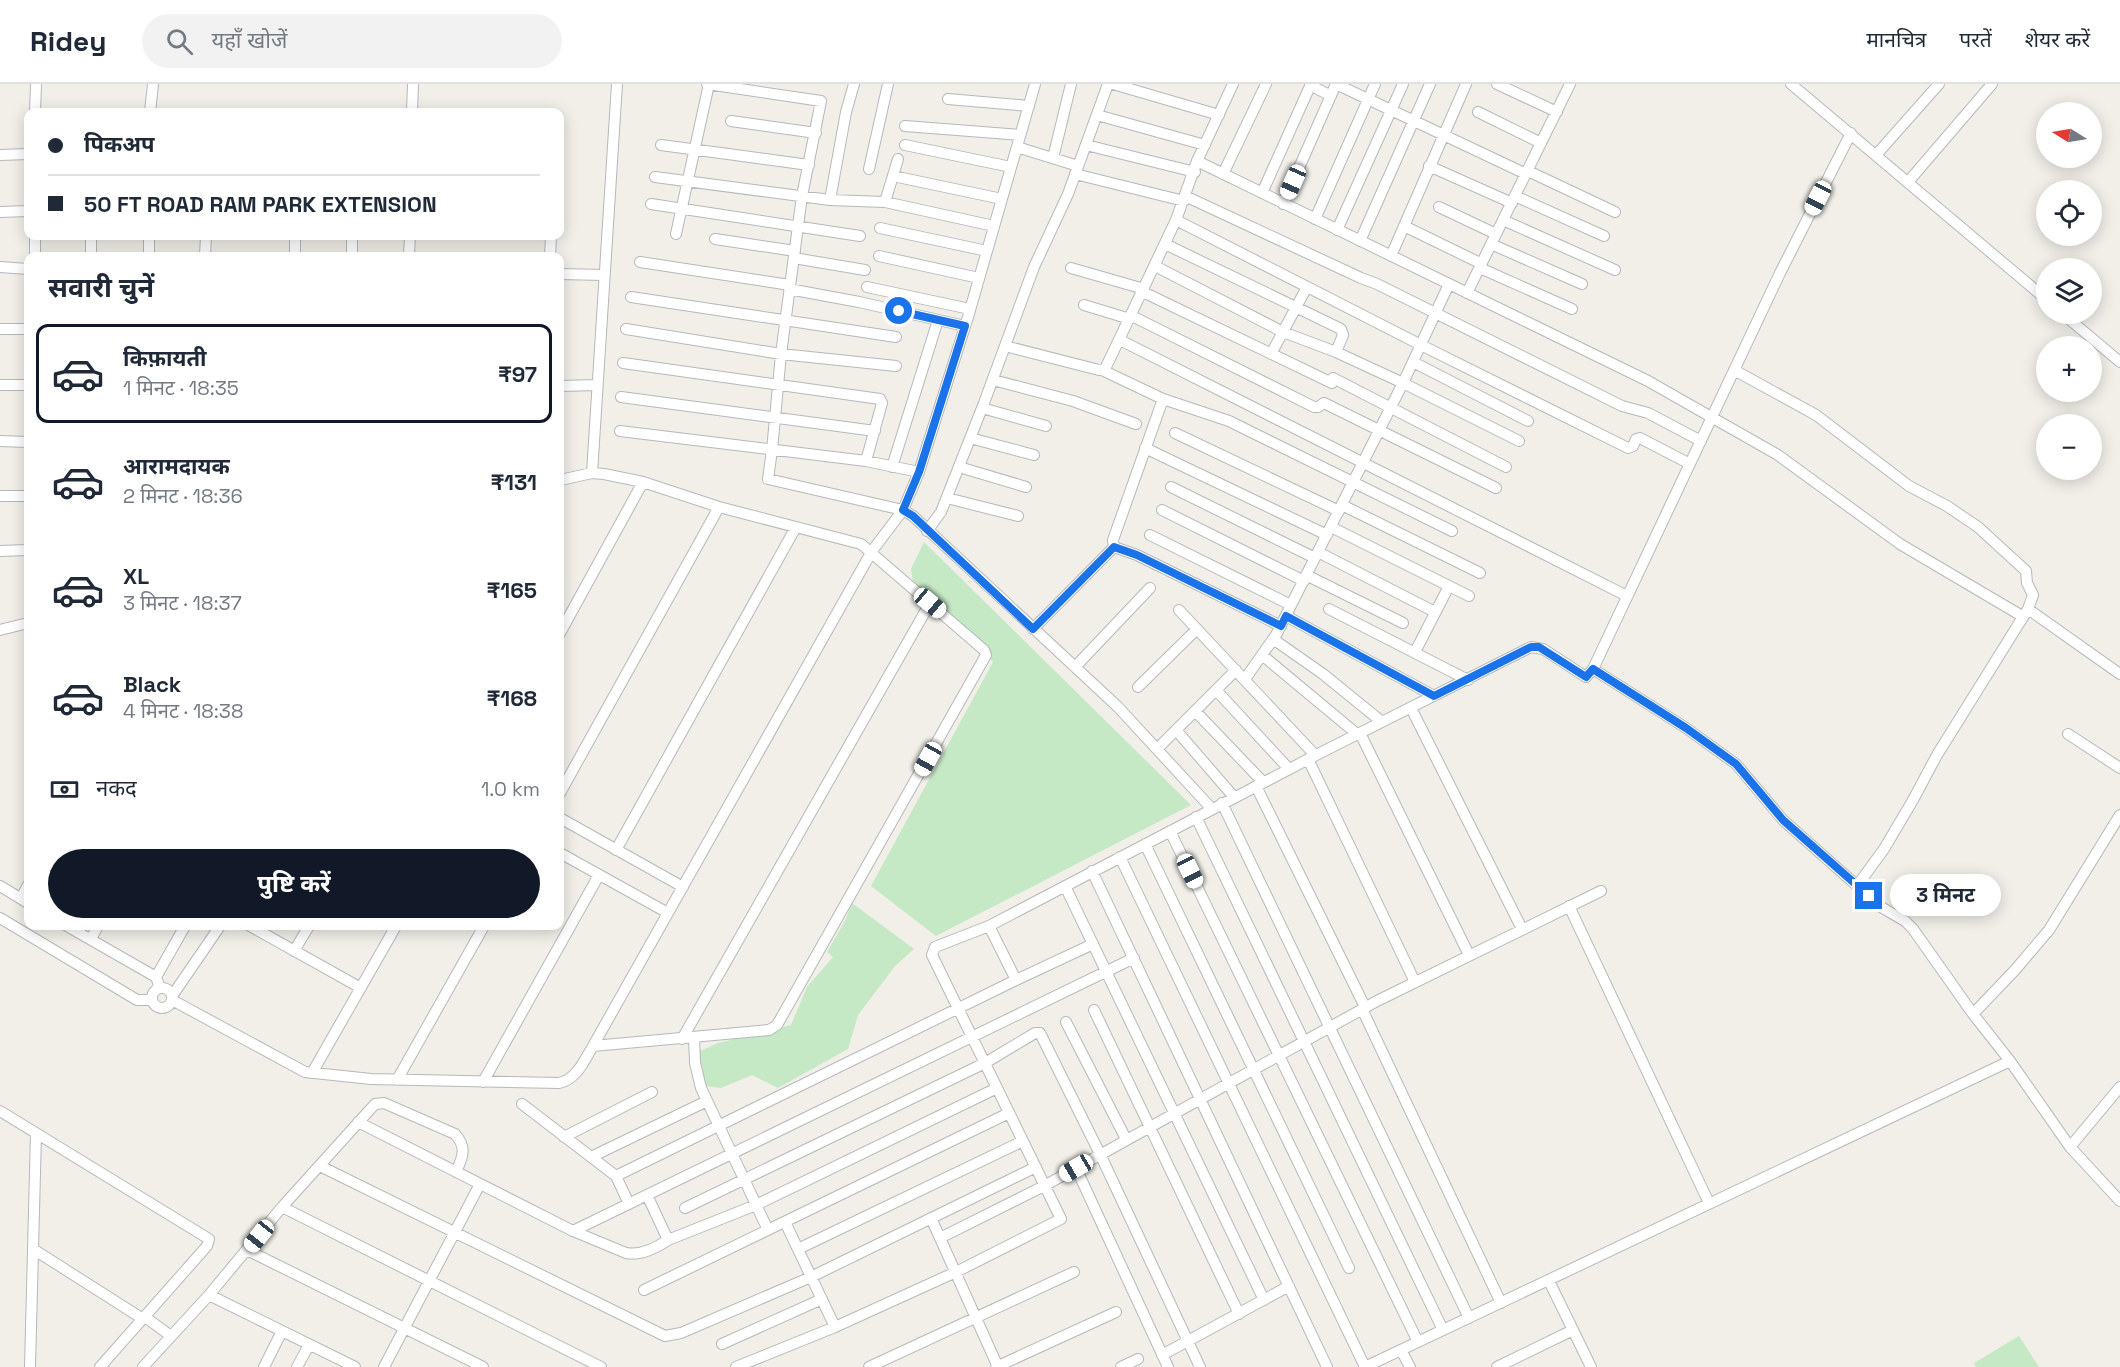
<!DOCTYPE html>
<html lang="hi">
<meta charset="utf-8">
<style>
body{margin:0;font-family:"Space Grotesk","Noto Sans Devanagari",sans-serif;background:#f2f2f3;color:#1f2937;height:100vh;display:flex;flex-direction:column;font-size:22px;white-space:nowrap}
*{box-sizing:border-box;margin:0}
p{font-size:20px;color:#747a83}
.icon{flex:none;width:33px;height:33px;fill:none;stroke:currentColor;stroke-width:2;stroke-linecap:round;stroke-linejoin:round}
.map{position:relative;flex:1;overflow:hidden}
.drawer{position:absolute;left:24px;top:168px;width:540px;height:678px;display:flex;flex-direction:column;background:#fff;border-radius:12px;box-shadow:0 3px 15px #0003}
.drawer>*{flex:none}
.guide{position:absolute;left:24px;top:24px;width:540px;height:132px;border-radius:12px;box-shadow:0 3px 15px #0003;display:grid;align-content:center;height:132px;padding:0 24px;background:#fff}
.needle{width:39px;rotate:281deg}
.tools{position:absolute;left:2036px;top:18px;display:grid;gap:12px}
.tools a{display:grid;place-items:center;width:66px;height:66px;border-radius:50%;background:#fff;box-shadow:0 3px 15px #0003;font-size:30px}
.end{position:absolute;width:27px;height:27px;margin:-14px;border:8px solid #1a73e8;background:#fff;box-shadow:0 0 0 3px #fff}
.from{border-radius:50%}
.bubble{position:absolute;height:42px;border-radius:21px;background:#fff;box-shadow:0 3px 15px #0003;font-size:20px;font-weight:700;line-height:42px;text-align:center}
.car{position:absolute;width:18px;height:36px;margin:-18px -9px;border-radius:8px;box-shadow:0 0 4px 2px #0007;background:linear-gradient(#fff 24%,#345 0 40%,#fff 0 76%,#345 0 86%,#fff 0)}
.guide b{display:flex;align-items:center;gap:21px;height:57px;font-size:22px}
.guide b+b{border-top:2px solid #e0e1e3}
.guide i{width:15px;height:15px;background:#1f2937}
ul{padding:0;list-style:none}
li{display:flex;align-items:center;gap:18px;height:99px;margin:0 12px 9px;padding:0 12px;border:3px solid transparent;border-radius:12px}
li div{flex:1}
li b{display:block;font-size:22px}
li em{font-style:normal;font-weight:700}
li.selected{border-color:#111827}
li>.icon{width:54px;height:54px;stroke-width:1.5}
h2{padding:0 24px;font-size:27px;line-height:72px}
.pay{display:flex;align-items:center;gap:15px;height:66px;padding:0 24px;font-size:22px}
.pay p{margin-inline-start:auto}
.action{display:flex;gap:12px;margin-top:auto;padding:12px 24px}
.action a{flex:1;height:69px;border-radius:36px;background:#111827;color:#fff;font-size:24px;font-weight:700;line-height:69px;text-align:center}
header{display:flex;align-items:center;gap:36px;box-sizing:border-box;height:84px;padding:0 30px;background:#fff;border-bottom:2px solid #e0e1e3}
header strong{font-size:28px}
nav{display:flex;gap:33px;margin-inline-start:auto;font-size:21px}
.search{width:420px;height:54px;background:#f2f2f3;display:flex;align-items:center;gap:15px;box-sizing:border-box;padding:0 21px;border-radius:33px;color:#747a83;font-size:22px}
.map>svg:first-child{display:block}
.green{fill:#c5e8c5}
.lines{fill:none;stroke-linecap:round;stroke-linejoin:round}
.minor-casing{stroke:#b5b8bc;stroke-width:12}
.minor{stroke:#fff;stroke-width:10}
.route{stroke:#1a73e8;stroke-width:8}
</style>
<header>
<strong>Ridey</strong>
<div class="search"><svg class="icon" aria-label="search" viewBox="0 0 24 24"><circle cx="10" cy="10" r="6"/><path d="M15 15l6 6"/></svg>यहाँ खोजें</div>
<nav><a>मानचित्र</a><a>परतें</a><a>शेयर करें</a></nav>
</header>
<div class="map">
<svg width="2120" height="1283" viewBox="0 0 2120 1283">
<rect width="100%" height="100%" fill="#f1efe8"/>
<!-- green -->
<path class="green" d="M924 458 1191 721 936 852 871 802 993 578 913 497 911 485Z
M852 819 914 865 895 882 858 931 848 965 778 1004 752 991 721 1004 706 1002 698 968 718 959 791 941 807 903 833 873 827 868 845 837Z
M2019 1252 2039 1283H1976L1974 1279Z"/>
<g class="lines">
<defs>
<path id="minor" d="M707 0 821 17 802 112 781 270 772 366 768 395 903 426 913 432 1118 623 1212 725
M1113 0 1219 31
M1336 0 1526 90
M1497 0 1557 28
M1791 0 2046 215
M1310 1 1331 12
M948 15 1029 22
M35 28 36 0
M150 28 153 0
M412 28 413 0
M1478 28 1541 59
M1097 31 1205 61
M731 37 816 49
M905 42 1020 51
M661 61 809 81
M905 61 1011 83
M1086 61 1195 88
M1017 63 1078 82
M0 71 28 70
M1876 71 1939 0
M1053 74 1071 0
M1197 77 1648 297 1778 371 1900 460 2022 532
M1429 82 1512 119
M869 85 888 0
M1528 87 1615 128
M1075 90 1184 117
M1223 90 1266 0
M893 92 1002 115
M655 93 830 116 885 118 994 142
M1908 98 1992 0
M1262 109 1311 0
M1185 112 1361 194 1377 200 1622 322 1648 329 1701 357
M1515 112 1604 152
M830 116 846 28 854 0
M885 118 898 75
M651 120 860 152
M1283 120 1336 0
M1439 123 1496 150
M0 128 28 127
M1315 135 1375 0
M1176 136 1421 261 1628 364 1633 362 1636 355 1640 354 1690 380
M1503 136 1615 186
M1404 142 1482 180
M880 144 987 167
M1337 146 1403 0
M676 150 709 0
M715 155 795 167
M1360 157 1430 0
M1165 160 1341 245 1343 251 1336 268
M1491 160 1582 200
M35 172V152
M91 172V152
M149 172V152
M205 172 206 152
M295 172V152
M352 172V152
M409 172 410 152
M550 172 551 152
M879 172 979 194
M1391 172 1466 0
M794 174 865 186
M640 178 790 201
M1155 182 1283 248 1336 268 1403 299 1519 357
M0 183 28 185
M1071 184 1144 205
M1480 184 1572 225
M560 190 604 191
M867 203 970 225
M789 205 859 218 965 242
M1143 208 1332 299 1333 294 1506 383
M1467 209 1570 0
M631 213 896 253
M1084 221 1130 235
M2063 230 2120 278
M1132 232 1314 323H1318L1324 319 1496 404
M0 245H28
M626 245 781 270 896 282
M1120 256 1627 512
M1005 262 1099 286 1105 285 1176 136 1197 77 1233 0
M1271 270 1307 203
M1413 278 1528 337
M623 279 880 315 882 319 866 377
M1102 286 1163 315 1229 337 1452 447
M1734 286 1816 331 1909 402 1947 422 1978 443 2026 487 2027 499 2033 511 2028 525 1937 671 1913 716 1884 765 1857 802
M993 296 1073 317 1136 340
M0 301H28
M560 302 597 301
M621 313 875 347
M982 324 1046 342
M620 347 866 377 919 388
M1175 349 1339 427
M970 354 1034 371
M0 357 28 358
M1145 364 1327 451
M892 383 938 236
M959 383 1026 403
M592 389 617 0
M560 396 592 389 604 390 643 398 719 423 861 460 984 566 986 571 777 941 769 946 593 962
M1171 403 1315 474
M0 412H28
M947 414 1018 432
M1342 421 1480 489
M1162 426 1304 497
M1331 443 1469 512
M927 447 941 428 984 319 1034 183 1068 110 1108 0
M1150 451 1291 521
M1114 463 1137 471 1281 542
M0 467 28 466
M1318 468 1435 528
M1306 491 1403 539
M1329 525 1468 596
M2028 525 2120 590
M1179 526 1315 671
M1286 532 1434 612
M1033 545 1114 463 1113 456 1163 315
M0 546 28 539
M560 549 643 398
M1273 555 1323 590 1382 638
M1415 568 1449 502
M1262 571 1357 650
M1075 583 1150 504
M1593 585 1686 644 1736 680 1783 736 1881 823 1905 837 1913 845 1973 930 2010 977 2070 1063 2120 1117
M1245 595 1276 551 1403 299 1449 200
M1138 603 1197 545
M1216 606 1289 685
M1411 624 1522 845
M1195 627 1263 698
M1176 646 1234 713
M1360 649 1469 871
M2068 650 2120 684
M1157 665 1236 586
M1308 675 1415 898
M1256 702 1365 923
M560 709 719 423
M1222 719 1469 1234
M1196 733 1443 1246
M560 734 683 803
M1170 747 1418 1258
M1145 760 1349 1184
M616 766 796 443
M560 769 668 829
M1120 773 1365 1283
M1092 787 1327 1283
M0 802 28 819
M1065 802 1264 1216
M21 814 28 801
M1569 822 1709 1119
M0 834 137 916H152
M67 842 156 893
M250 842 361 904
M989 842 1016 896
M91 855 98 842
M294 867 309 842
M152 914a10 10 0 1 1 20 0a10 10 0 1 1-20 0Z
M160 904 156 893 185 842
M172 912 220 842
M172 916 305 988 371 995 559 999C577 995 584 977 593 962L872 467 903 426 919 388 968 233 1035 0
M1362 925 1501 1219
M1094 926 1239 1230
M1973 930 2015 886 2049 846 2120 731
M1066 938 1126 1055
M694 954 695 979 701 1004 768 1146
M682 955 930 519
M312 989 396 842
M397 996 484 842
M483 998 599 791
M522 1020 616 1092 629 1120
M0 1027 209 1155 207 1162 100 1283
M358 1038 573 1147 626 1169C641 1172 656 1164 668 1156L756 1121 997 1004
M564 1053 652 1008
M2070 1063 2120 1003
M591 1073 707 1017
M320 1082 665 1252 681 1249 811 1193 1036 1083
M1076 1084 1168 1283
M616 1092 1016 896 1093 860
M647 1111 668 1156
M282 1123 601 1283
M685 1124 985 979 1035 949H1040L1100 1070 1200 1283
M931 1134 998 1283
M785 1138 835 1243
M573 1147 1134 874
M940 1154 1044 1102 1377 917 1601 807
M33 1165 143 1235
M798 1165 1023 1057
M247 1166 483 1283
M1549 1197 1591 1283
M644 1206 1009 1029
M209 1211 355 1283
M145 1233 171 1252
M722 1260 822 1215
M1401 1266 1410 1283
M1162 1271 1289 1202
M30 1283 36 1049
M143 1283 209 1211 282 1123 375 1020 384 1019 455 1050C467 1063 463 1073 456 1088
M264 1283 282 1247
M297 1283 309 1261
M384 1283 480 1100
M736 1283 835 1243 956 1188 1061 1135 932 871 935 863 989 842 1322 668 1531 563 1543 565 1586 593 1593 585 1780 189 1851 49
M869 1283 1074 1188
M996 1283 1116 1228
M1121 1283 1138 1275
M1365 1283 2010 977
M1497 1283 1573 1246"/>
</defs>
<!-- minor casing -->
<use href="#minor" class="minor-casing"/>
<!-- minor -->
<use href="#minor" class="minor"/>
</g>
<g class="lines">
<!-- route -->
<path class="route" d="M899 227 965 242 919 388 903 426 913 432 1033 545 1114 463 1137 471 1281 542 1286 532 1434 612 1531 563H1539L1586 593 1593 585 1686 644 1736 680 1783 736 1869 812"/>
</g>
</svg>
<div class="tools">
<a><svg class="needle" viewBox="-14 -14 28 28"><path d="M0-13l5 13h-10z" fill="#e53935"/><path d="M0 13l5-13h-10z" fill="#747a83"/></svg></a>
<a><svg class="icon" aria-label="locate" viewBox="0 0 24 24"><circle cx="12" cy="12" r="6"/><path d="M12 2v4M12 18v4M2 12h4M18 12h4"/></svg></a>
<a><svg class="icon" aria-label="layers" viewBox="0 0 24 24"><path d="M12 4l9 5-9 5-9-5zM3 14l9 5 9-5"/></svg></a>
<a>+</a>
<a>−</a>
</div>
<i class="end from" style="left:899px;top:227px"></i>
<i class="end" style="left:1869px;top:812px"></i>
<div class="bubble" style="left:1890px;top:790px;width:111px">3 मिनट</div>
<i class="car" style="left:1293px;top:98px;rotate:204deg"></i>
<i class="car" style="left:1818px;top:114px;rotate:207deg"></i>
<i class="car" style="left:930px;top:519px;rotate:130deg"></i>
<i class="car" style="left:928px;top:675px;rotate:209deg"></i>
<i class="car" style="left:1190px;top:787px;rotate:154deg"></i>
<i class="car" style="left:1076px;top:1084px;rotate:240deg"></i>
<i class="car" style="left:259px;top:1152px;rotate:219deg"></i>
<div class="guide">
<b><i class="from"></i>पिकअप</b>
<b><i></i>50 FT ROAD RAM PARK EXTENSION</b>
</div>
<section class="drawer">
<h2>सवारी चुनें</h2>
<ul>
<li class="selected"><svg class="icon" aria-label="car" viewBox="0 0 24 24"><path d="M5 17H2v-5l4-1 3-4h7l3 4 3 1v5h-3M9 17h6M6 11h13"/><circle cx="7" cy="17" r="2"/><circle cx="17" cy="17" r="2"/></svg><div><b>किफ़ायती</b><p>1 मिनट · 18:35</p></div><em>₹97</em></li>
<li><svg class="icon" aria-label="car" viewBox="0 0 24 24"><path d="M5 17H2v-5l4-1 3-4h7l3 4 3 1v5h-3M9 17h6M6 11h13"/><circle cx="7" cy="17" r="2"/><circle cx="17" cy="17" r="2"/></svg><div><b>आरामदायक</b><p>2 मिनट · 18:36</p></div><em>₹131</em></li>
<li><svg class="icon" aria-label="car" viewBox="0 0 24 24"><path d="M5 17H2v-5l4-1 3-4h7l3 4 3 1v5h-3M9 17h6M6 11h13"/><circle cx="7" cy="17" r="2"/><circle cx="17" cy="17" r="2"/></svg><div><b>XL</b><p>3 मिनट · 18:37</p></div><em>₹165</em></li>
<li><svg class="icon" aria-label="car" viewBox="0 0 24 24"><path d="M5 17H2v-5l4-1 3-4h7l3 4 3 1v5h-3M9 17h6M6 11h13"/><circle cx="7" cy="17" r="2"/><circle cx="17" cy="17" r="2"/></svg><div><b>Black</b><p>4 मिनट · 18:38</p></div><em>₹168</em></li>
</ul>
<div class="pay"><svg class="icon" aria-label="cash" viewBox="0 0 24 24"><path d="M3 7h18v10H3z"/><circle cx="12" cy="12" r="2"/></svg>नकद<p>1.0 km</p></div>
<div class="action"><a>पुष्टि करें</a></div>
</section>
</div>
